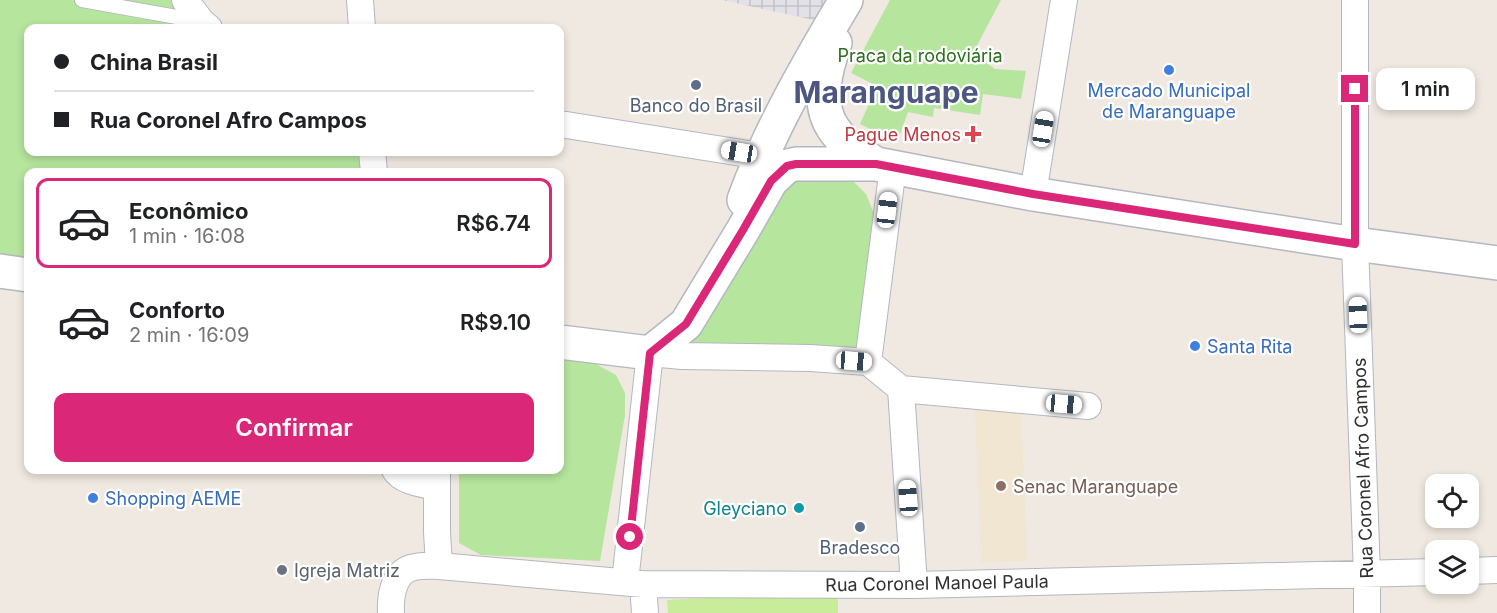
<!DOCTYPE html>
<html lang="pt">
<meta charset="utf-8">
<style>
body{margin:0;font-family:Inter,sans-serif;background:#f6f6f6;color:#202124;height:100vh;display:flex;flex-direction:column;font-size:22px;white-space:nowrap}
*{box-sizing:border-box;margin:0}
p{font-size:20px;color:#757577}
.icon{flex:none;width:33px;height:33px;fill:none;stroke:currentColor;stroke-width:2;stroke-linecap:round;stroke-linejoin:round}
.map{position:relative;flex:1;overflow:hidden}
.drawer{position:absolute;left:24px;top:168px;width:540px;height:306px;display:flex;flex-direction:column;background:#fff;border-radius:12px;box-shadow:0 3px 9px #0003}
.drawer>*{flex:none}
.guide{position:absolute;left:24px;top:24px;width:540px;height:132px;border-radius:12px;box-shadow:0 3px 9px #0003;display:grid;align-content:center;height:132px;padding:0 30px;background:#fff}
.tools{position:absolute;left:1425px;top:474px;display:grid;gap:12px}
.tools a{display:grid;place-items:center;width:54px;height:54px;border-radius:12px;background:#fff;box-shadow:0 3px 9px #0003;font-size:30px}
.end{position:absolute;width:27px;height:27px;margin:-14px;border:8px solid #db2777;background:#fff;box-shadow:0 0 0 3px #fff}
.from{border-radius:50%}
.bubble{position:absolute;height:42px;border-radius:12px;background:#fff;box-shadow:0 3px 9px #0003;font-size:20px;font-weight:600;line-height:42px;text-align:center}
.car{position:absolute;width:18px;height:36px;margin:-18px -9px;border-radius:8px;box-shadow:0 0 4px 2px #0007;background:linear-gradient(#fff 24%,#345 0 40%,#fff 0 76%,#345 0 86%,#fff 0)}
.guide b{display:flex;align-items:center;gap:21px;height:57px;font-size:22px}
.guide b+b{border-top:2px solid #e0e0e0}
.guide i{width:15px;height:15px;background:#202124}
ul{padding:10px 0 0;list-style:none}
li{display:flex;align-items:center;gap:18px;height:90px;margin:0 12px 9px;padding:0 18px;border:3px solid transparent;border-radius:12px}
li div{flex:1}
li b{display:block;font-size:22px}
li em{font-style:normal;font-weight:600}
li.selected{border-color:#db2777}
li>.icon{width:54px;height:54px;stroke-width:1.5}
.cta{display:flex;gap:12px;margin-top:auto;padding:12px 30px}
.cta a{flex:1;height:69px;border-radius:12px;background:#db2777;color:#fff;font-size:24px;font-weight:600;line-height:69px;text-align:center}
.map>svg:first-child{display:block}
.industrial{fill:url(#industrial-grid)}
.education{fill:#f0e6d1}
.green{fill:#b6e59e}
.pitch{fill:#c9ec9a}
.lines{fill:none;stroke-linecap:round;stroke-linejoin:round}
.lane-casing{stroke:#b4b7c1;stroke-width:16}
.street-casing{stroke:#b4b7c1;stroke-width:28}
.secondary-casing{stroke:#b4b7c1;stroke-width:36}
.lane{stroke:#fff;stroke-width:14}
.street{stroke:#fff;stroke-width:26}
.secondary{stroke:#fff;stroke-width:33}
.route{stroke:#db2777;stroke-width:8}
.shop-dot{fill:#3f7fe0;stroke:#fff;stroke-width:2}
.service-dot{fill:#5c6f8a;stroke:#fff;stroke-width:2}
.health-dot{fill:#e0444e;stroke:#fff;stroke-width:2}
.education-dot{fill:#8d6e63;stroke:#fff;stroke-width:2}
.culture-dot{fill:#0f9aa8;stroke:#fff;stroke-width:2}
.worship-dot{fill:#6b7280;stroke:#fff;stroke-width:2}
.labels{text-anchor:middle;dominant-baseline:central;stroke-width:4.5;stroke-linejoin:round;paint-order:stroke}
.park-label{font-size:18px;fill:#2c6e1b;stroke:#fff}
.shop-label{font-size:18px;fill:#366cbe;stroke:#fff;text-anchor:start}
.service-label{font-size:18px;fill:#4e5e75;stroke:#fff}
.health-label{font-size:18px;fill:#be3a42;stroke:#fff;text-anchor:end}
.street-label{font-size:18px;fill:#2e2e2e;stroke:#fff}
.education-label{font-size:18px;fill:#785e54;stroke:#fff;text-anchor:start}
.culture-label{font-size:18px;fill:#0d838f;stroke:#fff;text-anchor:end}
.worship-label{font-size:18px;fill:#5b616d;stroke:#fff;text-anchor:start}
.town-label{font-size:30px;font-weight:bold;fill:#4d5680;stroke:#fff}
</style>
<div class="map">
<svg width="1497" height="613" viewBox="0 0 1497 613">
<defs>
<pattern id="industrial-grid" width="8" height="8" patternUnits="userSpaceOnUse" patternTransform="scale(1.5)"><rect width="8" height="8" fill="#e3e1e8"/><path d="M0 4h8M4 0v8" fill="none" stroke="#c3c1c7"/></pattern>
</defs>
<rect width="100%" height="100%" fill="#efe9e1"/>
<!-- industrial -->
<path class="industrial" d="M722 0H832L823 22Z"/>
<!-- education -->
<path class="education" d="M975 409 1021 411 1027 561 981 562Z"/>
<!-- green -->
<path class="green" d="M0 0H185L209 28H28V152H372L374 172H28V275L0 271Z
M890 0H1001L973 53 995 69 1026 71 1021 99 983 94 980 115 934 108 933 117 908 112 897 142 860 124 877 86 851 73Z
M805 172 851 179 866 194 875 216 854 361 682 356 774 190Z
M560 359 594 363 616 375 625 393V415L600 561 481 555 459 543V470H560Z"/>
<!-- pitch -->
<path class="pitch" d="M838 591V613H668L667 600Z"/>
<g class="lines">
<defs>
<path id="lane" d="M82 0 199 21"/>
<path id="street" d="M185 0 201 21 209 28
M360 0 362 28
M1355 0V244L1367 574V613
M560 124 761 156
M372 152 374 172
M1033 194 1064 0
M868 362 893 167
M901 389 914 585
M395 470C402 482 424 484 437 487
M439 566 643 584 914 585 1436 572
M1468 571 1497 570
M625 582 650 353 682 356 810 358 868 362 901 389 1088 406
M643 584 645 613
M391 613C390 595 394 570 415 567 423 565 431 566 439 566L437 532V470"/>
<path id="secondary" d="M835 43C826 68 816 103 833 128 843 144 861 154 876 164
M744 200C770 129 808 64 846 0
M0 271 28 275
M560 342 650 353 686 324 743 230 771 181 787 166 796 164H876L1033 194 1355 244 1497 263"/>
</defs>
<!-- lane casing -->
<use href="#lane" class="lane-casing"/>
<!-- street casing -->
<use href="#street" class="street-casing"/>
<!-- secondary casing -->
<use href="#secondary" class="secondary-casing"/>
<!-- lane -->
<use href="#lane" class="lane"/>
<!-- street -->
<use href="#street" class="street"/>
<!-- secondary -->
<use href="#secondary" class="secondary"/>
</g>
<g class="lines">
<!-- route -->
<path class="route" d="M630 537 650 353 686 324 743 230 771 181 787 166 796 164H876L1033 194 1355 244V89"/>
</g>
<!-- markers -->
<g class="shop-dot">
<circle cx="1169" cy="70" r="6"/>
<circle cx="1195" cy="346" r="6"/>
<circle cx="93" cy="498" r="6"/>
</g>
<g class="service-dot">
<circle cx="696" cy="85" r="6"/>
<circle cx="860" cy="527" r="6"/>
</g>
<path class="health-dot" d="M970 125h6v6h6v6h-6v6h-6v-6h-6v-6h6z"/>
<circle class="education-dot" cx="1001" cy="486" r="6"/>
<circle class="culture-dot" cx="799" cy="508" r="6"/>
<circle class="worship-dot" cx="282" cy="570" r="6"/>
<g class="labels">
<!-- park labels -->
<g class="park-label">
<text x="920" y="55">Praca da rodoviária</text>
</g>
<!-- shop labels -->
<g class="shop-label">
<text x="1169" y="90" text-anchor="middle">Mercado Municipal<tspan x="1169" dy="21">de Maranguape</tspan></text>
<text x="1207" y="346">Santa Rita</text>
<text x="105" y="498">Shopping AEME</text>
</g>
<!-- service labels -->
<g class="service-label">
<text x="696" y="105">Banco do Brasil</text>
<text x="860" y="547">Bradesco</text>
</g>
<!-- health labels -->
<g class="health-label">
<text x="961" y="134">Pague Menos</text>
</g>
<!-- street labels -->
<g class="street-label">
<text transform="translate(1363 468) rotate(-92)">Rua Coronel Afro Campos</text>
<text transform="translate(937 583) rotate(-1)">Rua Coronel Manoel Paula</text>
</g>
<!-- education labels -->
<g class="education-label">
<text x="1013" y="486">Senac Maranguape</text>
</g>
<!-- culture labels -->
<g class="culture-label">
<text x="787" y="508">Gleyciano</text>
</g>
<!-- worship labels -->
<g class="worship-label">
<text x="294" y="570">Igreja Matriz</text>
</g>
<!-- town labels -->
<g class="town-label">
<text x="886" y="92">Maranguape</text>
</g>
</g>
</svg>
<div class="tools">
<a><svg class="icon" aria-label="locate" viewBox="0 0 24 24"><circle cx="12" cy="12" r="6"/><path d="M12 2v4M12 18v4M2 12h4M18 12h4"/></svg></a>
<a><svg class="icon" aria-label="layers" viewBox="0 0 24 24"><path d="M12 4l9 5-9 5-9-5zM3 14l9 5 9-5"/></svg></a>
</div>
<i class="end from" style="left:630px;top:537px"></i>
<i class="end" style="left:1355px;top:89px"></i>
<div class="bubble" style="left:1376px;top:68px;width:99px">1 min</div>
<i class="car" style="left:1043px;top:129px;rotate:9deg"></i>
<i class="car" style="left:739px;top:152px;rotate:279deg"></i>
<i class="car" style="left:887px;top:210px;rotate:7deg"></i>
<i class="car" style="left:1358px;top:315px;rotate:358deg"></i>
<i class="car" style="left:854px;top:361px;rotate:94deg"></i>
<i class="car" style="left:1064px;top:404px;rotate:95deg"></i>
<i class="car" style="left:908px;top:498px;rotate:356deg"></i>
<div class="guide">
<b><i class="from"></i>China Brasil</b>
<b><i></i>Rua Coronel Afro Campos</b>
</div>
<section class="drawer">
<ul>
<li class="selected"><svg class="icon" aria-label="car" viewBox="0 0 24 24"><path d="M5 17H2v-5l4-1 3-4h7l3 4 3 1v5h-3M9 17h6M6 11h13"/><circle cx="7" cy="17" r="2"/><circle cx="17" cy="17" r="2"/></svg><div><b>Econômico</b><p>1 min · 16:08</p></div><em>R$6.74</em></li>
<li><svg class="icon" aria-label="car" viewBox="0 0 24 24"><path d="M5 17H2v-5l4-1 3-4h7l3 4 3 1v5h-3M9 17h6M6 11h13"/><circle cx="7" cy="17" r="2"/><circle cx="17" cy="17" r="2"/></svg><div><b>Conforto</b><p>2 min · 16:09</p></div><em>R$9.10</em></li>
</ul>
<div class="cta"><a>Confirmar</a></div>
</section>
</div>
